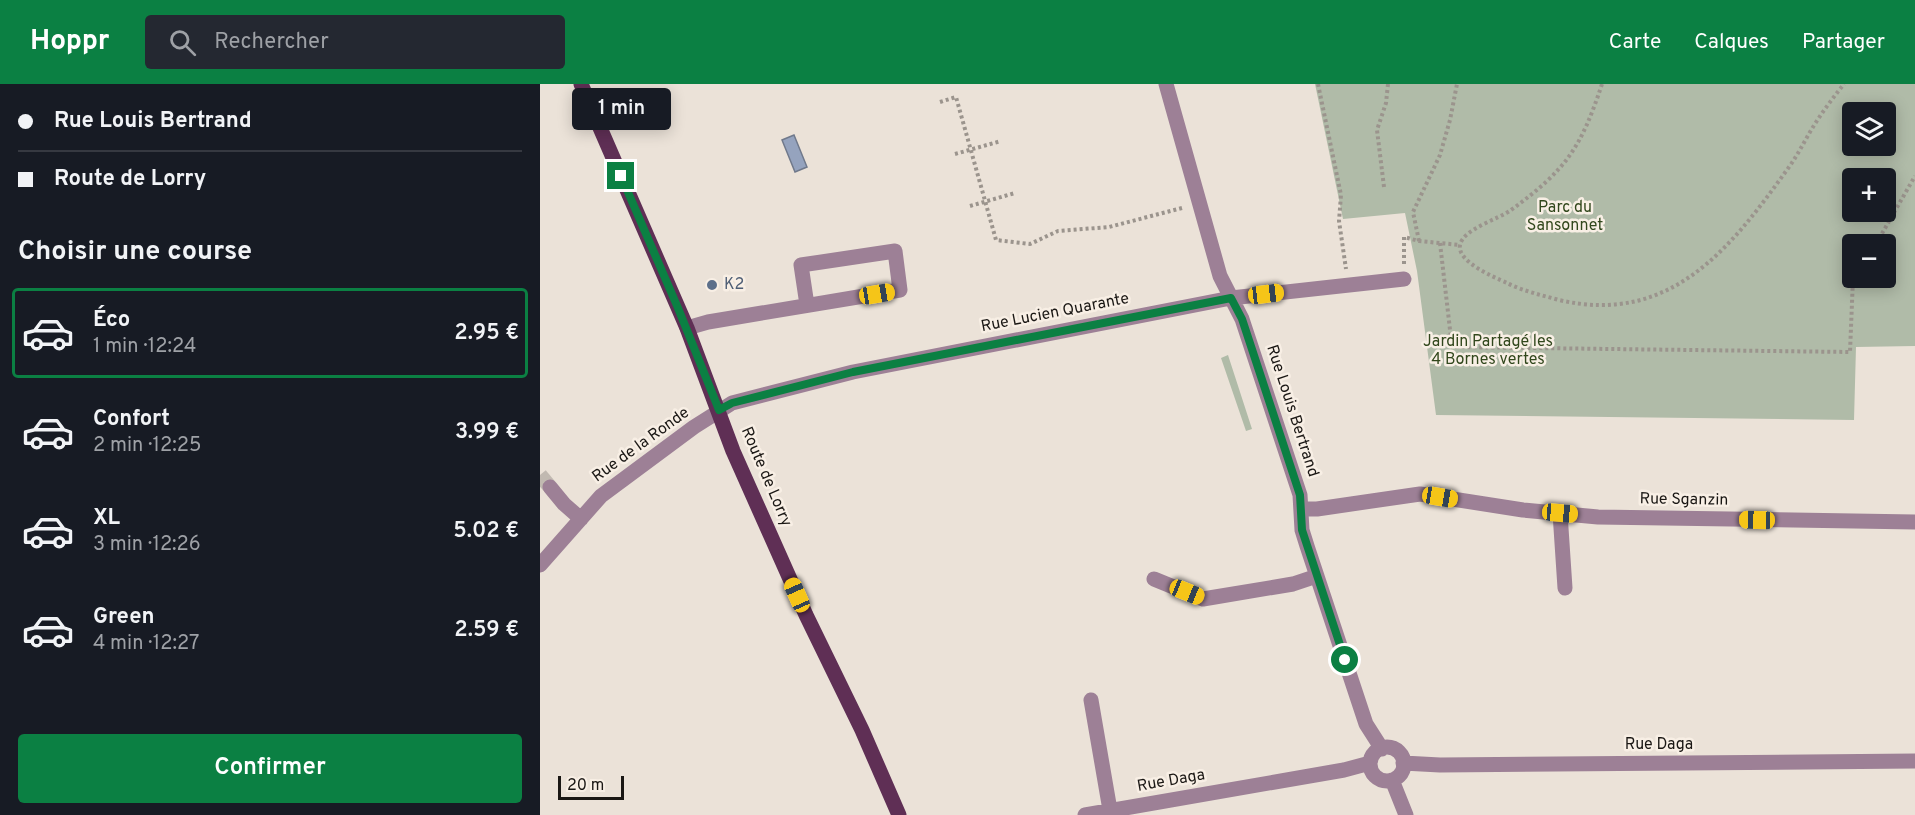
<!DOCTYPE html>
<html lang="fr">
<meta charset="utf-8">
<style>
body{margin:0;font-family:Overpass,sans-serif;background:#242831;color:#f1f3f6;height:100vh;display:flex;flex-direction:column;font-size:22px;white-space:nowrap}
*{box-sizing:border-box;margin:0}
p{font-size:20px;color:#9ea1a6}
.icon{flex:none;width:33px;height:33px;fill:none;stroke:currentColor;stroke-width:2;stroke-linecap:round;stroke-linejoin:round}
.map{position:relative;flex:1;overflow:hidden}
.side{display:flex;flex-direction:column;background:#171b24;width:540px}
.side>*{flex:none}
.banner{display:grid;align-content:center;height:132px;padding:0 18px;background:#171b24}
.controls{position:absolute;left:1302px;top:18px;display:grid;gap:12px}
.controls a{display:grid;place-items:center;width:54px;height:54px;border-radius:6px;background:#171b24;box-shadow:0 3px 15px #0003;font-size:30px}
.scale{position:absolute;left:18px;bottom:15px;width:66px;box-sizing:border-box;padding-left:6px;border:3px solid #1a1714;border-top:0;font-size:16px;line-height:21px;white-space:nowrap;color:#1a1714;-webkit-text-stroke:4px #f8efe5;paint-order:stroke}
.end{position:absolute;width:27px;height:27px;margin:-14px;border:8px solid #0b8043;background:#fff;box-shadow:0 0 0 3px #fff}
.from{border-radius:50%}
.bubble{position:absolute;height:42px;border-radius:6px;background:#171b24;box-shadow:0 3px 15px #0003;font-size:20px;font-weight:600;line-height:42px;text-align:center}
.car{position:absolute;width:18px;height:36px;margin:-18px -9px;border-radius:8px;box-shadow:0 0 4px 2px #0007;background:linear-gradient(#f5c518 24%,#345 0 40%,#f5c518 0 76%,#345 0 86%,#f5c518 0)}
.banner b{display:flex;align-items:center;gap:21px;height:57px;font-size:22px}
.banner b+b{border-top:2px solid #363941}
.banner i{width:15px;height:15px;background:#f1f3f6}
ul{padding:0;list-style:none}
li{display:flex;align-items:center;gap:18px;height:90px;margin:0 12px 9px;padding:0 6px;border:3px solid transparent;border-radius:6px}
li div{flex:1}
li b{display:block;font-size:22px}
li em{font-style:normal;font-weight:600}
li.selected{border-color:#0b8043}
li>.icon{width:54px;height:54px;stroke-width:1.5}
h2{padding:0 18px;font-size:27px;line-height:72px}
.primary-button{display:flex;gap:12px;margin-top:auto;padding:12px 18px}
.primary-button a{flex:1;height:69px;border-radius:6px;background:#0b8043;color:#fff;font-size:24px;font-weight:600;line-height:69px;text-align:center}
header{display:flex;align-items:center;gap:36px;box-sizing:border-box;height:84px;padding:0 30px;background:#0b8043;color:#fff}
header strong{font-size:28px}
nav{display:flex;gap:33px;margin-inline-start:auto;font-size:21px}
.search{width:420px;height:54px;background:#242831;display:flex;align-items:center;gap:15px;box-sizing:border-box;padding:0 21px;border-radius:6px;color:#9ea1a6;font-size:22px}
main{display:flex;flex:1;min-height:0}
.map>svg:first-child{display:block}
.green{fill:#b0bba8;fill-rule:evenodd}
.water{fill:#95a3be;stroke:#70798b;stroke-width:1.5}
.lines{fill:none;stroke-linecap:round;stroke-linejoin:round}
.minor-tunnel{stroke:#c1b9b1;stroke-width:15;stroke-dasharray:15 8;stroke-linecap:butt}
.path{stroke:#9b948d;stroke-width:4;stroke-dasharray:3 3;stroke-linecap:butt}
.minor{stroke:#9d8096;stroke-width:15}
.major{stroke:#5f2f55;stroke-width:15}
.route{stroke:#0b8043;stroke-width:8}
.service-dot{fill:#5c6f8a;stroke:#f8efe5;stroke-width:2}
.labels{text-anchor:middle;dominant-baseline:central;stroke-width:5;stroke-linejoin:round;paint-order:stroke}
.park-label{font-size:16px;fill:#31471c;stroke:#f8efe5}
.service-label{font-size:16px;fill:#4e5e75;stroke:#f8efe5;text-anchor:start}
.street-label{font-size:16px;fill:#1a1714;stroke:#f8efe5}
</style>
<header>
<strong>Hoppr</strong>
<div class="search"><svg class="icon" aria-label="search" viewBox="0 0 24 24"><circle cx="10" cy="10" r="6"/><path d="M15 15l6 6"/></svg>Rechercher</div>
<nav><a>Carte</a><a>Calques</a><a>Partager</a></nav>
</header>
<main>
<section class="side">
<div class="banner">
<b><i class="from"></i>Rue Louis Bertrand</b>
<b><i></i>Route de Lorry</b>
</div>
<h2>Choisir une course</h2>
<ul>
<li class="selected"><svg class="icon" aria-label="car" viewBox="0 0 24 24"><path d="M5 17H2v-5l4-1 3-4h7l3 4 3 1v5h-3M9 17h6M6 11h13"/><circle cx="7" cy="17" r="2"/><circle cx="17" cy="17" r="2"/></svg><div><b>Éco</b><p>1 min · 12:24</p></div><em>2.95 €</em></li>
<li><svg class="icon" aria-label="car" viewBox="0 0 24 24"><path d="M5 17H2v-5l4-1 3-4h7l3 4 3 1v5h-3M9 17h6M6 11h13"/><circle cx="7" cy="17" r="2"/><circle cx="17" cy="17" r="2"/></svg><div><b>Confort</b><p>2 min · 12:25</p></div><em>3.99 €</em></li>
<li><svg class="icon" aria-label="car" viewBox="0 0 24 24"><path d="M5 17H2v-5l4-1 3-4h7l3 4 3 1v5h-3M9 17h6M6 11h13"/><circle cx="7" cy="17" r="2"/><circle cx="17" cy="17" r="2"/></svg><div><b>XL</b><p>3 min · 12:26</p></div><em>5.02 €</em></li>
<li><svg class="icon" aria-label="car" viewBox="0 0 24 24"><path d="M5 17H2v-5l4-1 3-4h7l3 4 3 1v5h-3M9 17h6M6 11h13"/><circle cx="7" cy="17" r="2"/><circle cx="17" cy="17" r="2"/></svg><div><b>Green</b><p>4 min · 12:27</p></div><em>2.59 €</em></li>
</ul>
<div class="primary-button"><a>Confirmer</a></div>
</section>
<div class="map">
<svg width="1375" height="731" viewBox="0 0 1375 731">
<rect width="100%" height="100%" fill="#ebe2d8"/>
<!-- green -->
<path class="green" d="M775 0H1375V262L1316 263 1314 336 896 331 877 187 865 129 803 135ZM1346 28V62H1312V28ZM1312 94H1346V128H1312ZM1346 160V194H1312V160Z
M688 271 712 345 706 347 681 274Z"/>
<!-- water -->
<path class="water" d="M254 51 267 83 255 88 242 56Z"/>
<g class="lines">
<!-- minor-tunnel -->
<path class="minor-tunnel" d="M0 391 10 403"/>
<!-- path -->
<path class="path" d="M778 0 801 111 799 137 806 185
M1062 0C1041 64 1026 86 971 126 959 135 923 145 920 161 917 178 954 193 967 199 983 207 1001 211 1019 216 1131 242 1191 164 1249 83 1257 72 1263 60 1270 48 1280 31 1292 15 1304 0
M400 18 416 13 456 156 490 160 518 147 569 143 642 124
M415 70 461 57
M844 103 837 46 846 19 848 0
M430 122 475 109
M879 157 873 128 900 71 910 36 917 0
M900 159 912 263 1310 268 1313 194
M1336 160 1375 92
M864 180V153L879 157 920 161"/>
<!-- minor -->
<path class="minor" d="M626 0 680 192 702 235 760 411 762 446 767 462 826 640 842 665
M147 244 168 238 360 206 355 167 261 181 267 221
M10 403 24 420 41 435
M762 425H777L880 410 983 426 1058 433 1375 438
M1020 429 1025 504
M0 481 61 412 154 343 192 319 313 288 691 214 864 195
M614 495 663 515 753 500 777 492
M551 616 570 726
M830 680a17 17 0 1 1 34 0a17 17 0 1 1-34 0Z
M863 679 900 681 1375 677
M852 696 866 731
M545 731 804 686 830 679"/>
<!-- major -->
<path class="major" d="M41 0 147 244 193 367 266 531 322 646 359 731"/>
</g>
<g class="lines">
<!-- route -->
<path class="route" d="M81 92 138 224 179 326 192 319 313 288 691 214 702 235 760 411 762 446 805 576"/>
</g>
<!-- markers -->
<circle class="service-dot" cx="172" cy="201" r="6"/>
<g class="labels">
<!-- park labels -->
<g class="park-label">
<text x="1025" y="124">Parc du<tspan x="1025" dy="18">Sansonnet</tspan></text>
<text x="948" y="258">Jardin Partagé les<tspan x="948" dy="18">4 Bornes vertes</tspan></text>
</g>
<!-- service labels -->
<g class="service-label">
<text x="184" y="201">K2</text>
</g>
<!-- street labels -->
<g class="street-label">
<text transform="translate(515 229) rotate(-11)">Rue Lucien Quarante</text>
<text transform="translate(752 327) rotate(72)">Rue Louis Bertrand</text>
<text transform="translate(101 361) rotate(-36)">Rue de la Ronde</text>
<text transform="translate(226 393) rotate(67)">Route de Lorry</text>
<text transform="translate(1144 416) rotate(1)">Rue Sganzin</text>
<text x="1119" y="661">Rue Daga</text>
<text transform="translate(631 697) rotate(-10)">Rue Daga</text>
</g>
</g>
</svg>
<div class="controls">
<a><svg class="icon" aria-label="layers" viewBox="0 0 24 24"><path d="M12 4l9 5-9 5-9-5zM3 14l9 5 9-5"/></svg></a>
<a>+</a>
<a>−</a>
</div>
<div class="scale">20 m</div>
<i class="end from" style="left:805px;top:576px"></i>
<i class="end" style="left:81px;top:92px"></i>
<div class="bubble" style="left:32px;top:4px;width:99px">1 min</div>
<i class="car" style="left:337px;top:210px;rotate:81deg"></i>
<i class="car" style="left:726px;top:210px;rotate:83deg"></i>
<i class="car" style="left:900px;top:413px;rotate:99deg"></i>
<i class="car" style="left:1020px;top:429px;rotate:95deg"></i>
<i class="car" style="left:1217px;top:436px;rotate:271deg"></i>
<i class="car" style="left:647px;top:508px;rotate:112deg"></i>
<i class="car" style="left:257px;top:511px;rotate:336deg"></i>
</div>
</main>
